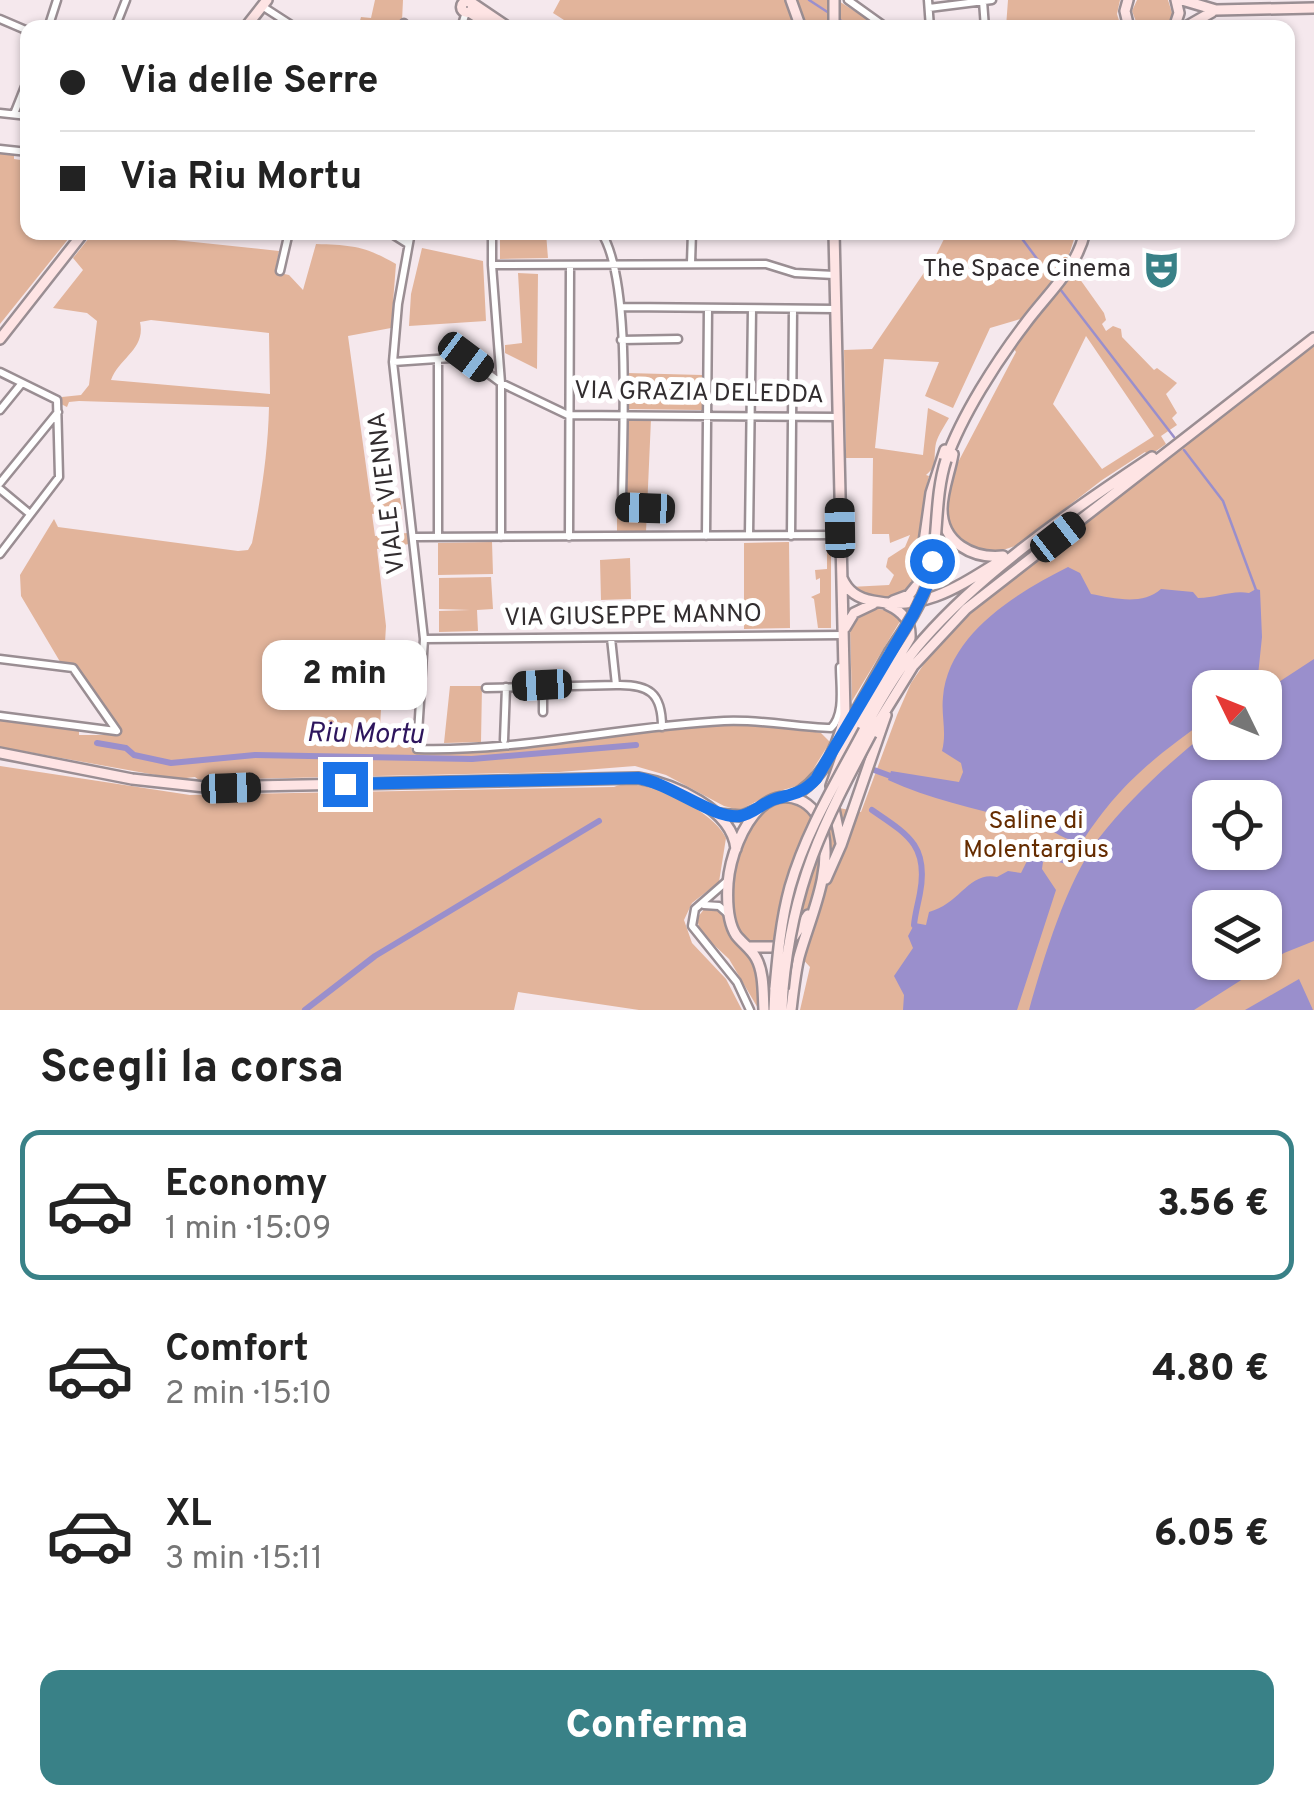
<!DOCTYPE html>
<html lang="it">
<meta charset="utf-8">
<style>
body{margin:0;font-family:Overpass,sans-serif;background:#f2f2f2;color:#222;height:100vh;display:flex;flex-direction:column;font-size:38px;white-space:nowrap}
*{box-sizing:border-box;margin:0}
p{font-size:32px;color:#767676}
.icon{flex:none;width:55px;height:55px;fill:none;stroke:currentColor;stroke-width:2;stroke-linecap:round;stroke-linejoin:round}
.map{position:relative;height:1010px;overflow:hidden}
.drawer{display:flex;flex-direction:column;background:#fff;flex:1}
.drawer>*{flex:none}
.guide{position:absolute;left:20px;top:20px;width:1275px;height:220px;border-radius:20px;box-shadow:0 2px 8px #0004;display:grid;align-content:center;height:220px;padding:0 40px;background:#fff}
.needle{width:65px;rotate:313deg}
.buttons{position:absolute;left:1192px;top:670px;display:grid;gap:20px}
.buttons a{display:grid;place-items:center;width:90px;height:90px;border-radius:20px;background:#fff;box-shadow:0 2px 8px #0004;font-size:50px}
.end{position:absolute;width:45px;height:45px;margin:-22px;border:12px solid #1a73e8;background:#fff;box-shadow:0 0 0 5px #fff}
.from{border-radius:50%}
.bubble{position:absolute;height:70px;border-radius:20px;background:#fff;box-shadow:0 2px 8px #0004;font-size:32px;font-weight:800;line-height:70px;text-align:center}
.car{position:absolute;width:30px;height:60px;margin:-30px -15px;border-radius:12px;box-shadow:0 0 8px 2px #0007;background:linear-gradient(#222 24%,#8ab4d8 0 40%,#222 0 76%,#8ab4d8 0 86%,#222 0)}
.guide b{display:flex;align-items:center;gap:35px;height:95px;font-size:38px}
.guide b+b{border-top:2px solid #e0e0e0}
.guide i{width:25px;height:25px;background:#222}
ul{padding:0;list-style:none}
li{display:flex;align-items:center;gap:30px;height:150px;margin:0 20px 15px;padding:0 20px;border:5px solid transparent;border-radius:20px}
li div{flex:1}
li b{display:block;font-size:38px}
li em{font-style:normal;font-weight:800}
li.on{border-color:#398187}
li>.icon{width:90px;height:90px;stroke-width:1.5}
h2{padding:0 40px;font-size:45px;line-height:120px}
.button{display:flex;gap:20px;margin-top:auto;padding:20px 40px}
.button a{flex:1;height:115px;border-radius:20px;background:#398187;color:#fff;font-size:40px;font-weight:800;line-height:115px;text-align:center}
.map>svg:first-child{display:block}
.green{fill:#e2b49b;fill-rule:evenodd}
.water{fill:#9a8fcc;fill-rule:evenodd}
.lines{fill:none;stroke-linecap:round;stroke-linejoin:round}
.stream{stroke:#9a8fcc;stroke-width:2.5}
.canal{stroke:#9a8fcc;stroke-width:6}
.street-casing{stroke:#9a8e93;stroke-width:11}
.secondary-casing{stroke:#9a8e93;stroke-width:14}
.street{stroke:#fff;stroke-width:6}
.secondary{stroke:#fee4e4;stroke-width:9}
.secondary-bridge-casing{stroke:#9a8e93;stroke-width:14;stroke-linecap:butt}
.secondary-bridge{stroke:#fee4e4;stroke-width:9}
.route{stroke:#1a73e8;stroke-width:12}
.labels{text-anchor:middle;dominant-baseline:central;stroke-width:10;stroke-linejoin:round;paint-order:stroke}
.poi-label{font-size:25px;fill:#322d2f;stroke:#fff;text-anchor:end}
.street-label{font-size:25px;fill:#322d2f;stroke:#fff}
.park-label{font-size:25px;fill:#652c00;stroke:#fff}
.water-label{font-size:28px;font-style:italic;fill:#2d155d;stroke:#fff}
</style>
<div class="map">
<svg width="1314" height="1010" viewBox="0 0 1314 1010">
<rect width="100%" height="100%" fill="#f5e8ed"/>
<!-- green -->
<path class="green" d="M375 0H403L402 21H397L395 27 358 28 361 17 371 18Z
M560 0H785L795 27H575L553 13Z
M792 0H837L880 27H804Z
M1008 0H1120L1117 14 1121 27H1006Z
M1137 0H1168L1173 16 1167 27H1138L1132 11Z
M0 152 14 154V159L27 161 28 232 73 233 0 324Z
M175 232V240L279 251 275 272 289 275 303 290 316 244C351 245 365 246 396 264L391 328 348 336 371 502 400 498 402 509 372 514 375 536 407 533 409 544 377 549 386 626 379 743 411 746 412 752 443 753 724 725H776L821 733 830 742 804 784 776 792 739 810 724 806 666 775 635 766 559 772 199 780 195 777 178 779 0 747V717L79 729V735H116L120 731 76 667 62 665 21 596 20 575 54 519 58 527 238 551 248 550 252 543C261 497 268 453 269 407L79 401 69 402 67 407 61 404 62 397 81 395 89 385 97 321 87 313 53 308 83 270 73 258 93 233ZM151 320 269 333 270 394 111 380C119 358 146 349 140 322Z
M500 233H546L548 258 500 259Z
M947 233H1076L1067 261 1104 313 1106 320 1102 324 1106 331 1113 326 1121 329 1122 337 1154 370 1157 368 1177 383 1166 394 1177 413 1172 418 1177 425 1161 436 1166 444 1149 456 1145 452 1102 480 1018 545 991 554 972 550 953 534 947 518V497L955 468 1016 352 1013 347 1057 292 1050 287 1024 318 990 328 953 408 925 396 939 362 884 359 875 448 923 455 928 408 949 418C945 425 938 435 936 443 933 457 938 466 926 475L929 476 925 492 928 495 916 582C898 603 872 600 850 587L889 585 894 575 886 567 888 558 905 547 910 535 890 543 889 534H872L873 458H846L844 350 872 349 936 255ZM1086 336 1154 436 1102 469 1053 404Z
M422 248 483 261 486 321 409 326 411 294Z
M518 273 538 274 537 369 505 353V345L522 343Z
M1314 346V1010H800L810 967 783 938 774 945 749 941C704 904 758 756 813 816L828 806 861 812 897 715 911 683 939 642 983 600 1041 554ZM1210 688H1265V742H1210ZM1210 798H1265V852H1210ZM1210 908H1265V962H1210Z
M627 373 702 375V410L627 409Z
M651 419 646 532H617V512L625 511V420Z
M492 542 493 574 438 575V543Z
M789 542 790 628 744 629V543Z
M831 545V628H818L814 599 811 597 820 593V578L816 580 815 570 827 569V546Z
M630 558 631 599 601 600 600 560Z
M491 577 493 609 477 610 478 631 439 632V611L470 610 439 609V578Z
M873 608 895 612 902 618 852 701 850 627 854 616Z
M450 686H482L481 742 444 743Z
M0 766 190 795 614 787C644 775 714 811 726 838L719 882 692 903 684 920 692 943 726 979 742 1010H639L518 992 514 1010H0Z
M714 907 724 916 731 934 749 953 757 970 759 1010 729 959 700 932 697 918 705 908Z"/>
<!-- water -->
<path class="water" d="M1068 567 1080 573 1091 594C1113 598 1142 606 1161 589L1193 592 1198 598C1217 598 1231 590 1249 593L1256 589 1260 590 1262 637 1257 685 1210 688V717C1154 758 1120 783 1082 842 1066 842 1054 830 1038 825 987 811 936 802 888 780L891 771 959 782 963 772 961 763 942 751C947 732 941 716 943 697 948 634 1018 592 1068 567Z
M1314 659V941L1284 953 1194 1010H1029C1044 957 1066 882 1099 838 1130 798 1171 761 1210 730V742H1265V691ZM1210 798H1265V852H1210ZM1210 908H1265V962H1210Z
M1040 851 1075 853 1069 865 1052 860 1043 862 1042 869 1056 890 1017 1010H903L904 995 894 976 913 948 908 936 915 923 926 925 929 912C960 904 969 871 997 877L1008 871 1021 873 1030 855Z
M1299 979 1313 1010H1245Z"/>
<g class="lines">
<!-- stream -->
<path class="stream" d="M809 0 829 13
M840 20 851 28
M1017 232 1055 283
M1060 289 1174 437
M1184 450 1223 501 1256 590"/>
<!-- canal -->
<path class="canal" d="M97 743 126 748 134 755 171 763 255 755 472 759 636 745
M866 767 896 778
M872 810C907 834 929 845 920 893 918 904 915 914 914 925
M305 1010 375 956 599 821"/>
<defs>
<path id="street" d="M848 0 887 28
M928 0 930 28
M983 1 985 28
M262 6 296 28
M929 8 992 0
M0 19 28 31
M48 28 57 0
M115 28 126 0
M402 28 404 23
M461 28 466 12
M0 113 28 116
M14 114 28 79
M0 149 28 152
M389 232 408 244
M411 232 398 304 393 362 424 639 417 749C520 752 621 726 724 721 760 719 795 727 831 728 845 714 840 687 840 667
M492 232V265L501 383V537
M601 232C633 281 622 443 622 507H645
M691 263 692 232
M492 265 766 264 795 273 834 275
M280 271 289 232
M621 307 835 309
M621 340 678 339
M393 362 466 357 501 383 568 415 839 417
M0 372 57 400 59 477 0 554
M0 410 22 383
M0 483 58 412
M0 489 30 514
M749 535 752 309
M706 536 708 308
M791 536 793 309
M415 537 841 535
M438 537V359
M569 537 570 267
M424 639 843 635
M0 659 73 668 117 731
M543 685V712
M616 685C649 684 662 693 662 727
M486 688 616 685 611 638
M0 716 116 731
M504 740 506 687
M727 881 695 909 692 926 737 982 750 1010
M704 905 719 906 728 914"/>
<path id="secondary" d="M791 0 801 28
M834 0V28
M1128 0 1125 11 1129 28
M1182 0 1216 10 1314 8
M461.5 7a5.5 5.5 0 1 1 11 0a5.5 5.5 0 1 1-11 0Z
M472 3 509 28
M469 12 494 28
M245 28 267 0
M1174 28 1179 13 1176 0
M1184 28 1212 12
M0 339 84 232
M953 454C950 472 942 491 942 509 942 543 973 559 1003 556
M946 460C962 415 996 362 1025 324 1047 294 1076 270 1085 232
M842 578C848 592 858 598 873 601 926 612 962 584 1005 558
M893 601 909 595 918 584 931 493 945 450
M845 628 854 613 873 604
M864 730C881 698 899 667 923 640 983 571 1075 508 1152 457
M845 731 889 653
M871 734 913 666 966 609 1314 338
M0 753 132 779 205 787 638 778C674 784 732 809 736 849
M831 786 843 752 910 638C911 621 903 612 888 605
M791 797C822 781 837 749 845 715L834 232
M833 804 841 843
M718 814 742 816 756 810
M826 879 841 845 886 715
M750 947H782L794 936 808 915
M764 1010C763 993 764 972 756 958 751 949 742 943 736 935 727 921 727 899 728 883 730 858 742 825 761 807 786 785 818 802 823 831 832 874 810 917 799 957 795 974 793 993 791 1010
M774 1010 775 988
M782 1010 783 989"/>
</defs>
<!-- street casing -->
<use href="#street" class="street-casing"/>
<!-- secondary casing -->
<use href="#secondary" class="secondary-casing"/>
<!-- street -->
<use href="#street" class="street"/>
<!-- secondary -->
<use href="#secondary" class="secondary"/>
<defs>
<path id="secondary-bridge" d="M889 653C903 631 919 609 927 584 940 544 933 501 946 460
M775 988C778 954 781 920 790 887 806 831 837 781 864 730
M783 989C793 883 822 826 871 734"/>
</defs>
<!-- secondary-bridge casing -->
<use href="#secondary-bridge" class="secondary-bridge-casing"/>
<!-- secondary-bridge -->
<use href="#secondary-bridge" class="secondary-bridge"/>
</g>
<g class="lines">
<!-- route -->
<path class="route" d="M345 784 638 778C670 783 715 820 740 816 753 814 762 803 775 799 792 794 802 794 816 779L913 615 927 586 932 561"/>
</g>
<!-- icons -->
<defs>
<symbol id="theatre-bare" viewBox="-9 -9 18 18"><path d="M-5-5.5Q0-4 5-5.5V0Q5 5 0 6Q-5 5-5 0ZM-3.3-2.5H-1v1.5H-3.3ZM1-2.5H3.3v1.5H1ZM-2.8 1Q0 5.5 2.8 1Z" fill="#398187" stroke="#fff" stroke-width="2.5" paint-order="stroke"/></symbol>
</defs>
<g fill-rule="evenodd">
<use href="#theatre-bare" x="1134" y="242" width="55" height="55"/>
</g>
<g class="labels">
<!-- poi labels -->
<g class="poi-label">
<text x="1131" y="270">The Space Cinema</text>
</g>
<!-- street labels -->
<g class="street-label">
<text transform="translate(699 394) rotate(1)">VIA GRAZIA DELEDDA</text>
<text transform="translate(388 493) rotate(-97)">VIALE VIENNA</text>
<text transform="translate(633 617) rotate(-1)">VIA GIUSEPPE MANNO</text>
</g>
<!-- park labels -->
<g class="park-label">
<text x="1036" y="822">Saline di<tspan x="1036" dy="29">Molentargius</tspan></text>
</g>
<!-- water labels -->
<g class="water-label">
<text transform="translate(365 735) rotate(1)">Riu Mortu</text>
</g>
</g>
</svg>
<div class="buttons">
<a><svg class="needle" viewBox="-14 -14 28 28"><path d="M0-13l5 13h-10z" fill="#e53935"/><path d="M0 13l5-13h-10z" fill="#767676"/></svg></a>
<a><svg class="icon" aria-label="locate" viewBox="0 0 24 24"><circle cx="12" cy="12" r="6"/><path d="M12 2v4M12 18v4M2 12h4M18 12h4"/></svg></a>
<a><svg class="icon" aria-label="layers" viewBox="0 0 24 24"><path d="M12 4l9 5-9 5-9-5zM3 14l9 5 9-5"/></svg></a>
</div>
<i class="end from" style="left:932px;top:561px"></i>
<i class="end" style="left:345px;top:784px"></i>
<div class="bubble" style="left:262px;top:640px;width:165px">2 min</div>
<i class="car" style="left:466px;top:357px;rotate:127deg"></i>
<i class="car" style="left:645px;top:508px;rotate:272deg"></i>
<i class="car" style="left:840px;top:528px;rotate:359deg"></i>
<i class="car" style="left:1058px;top:537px;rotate:52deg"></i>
<i class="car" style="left:542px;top:685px;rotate:267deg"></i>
<i class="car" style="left:231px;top:788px;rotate:88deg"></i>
<div class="guide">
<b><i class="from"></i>Via delle Serre</b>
<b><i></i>Via Riu Mortu</b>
</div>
</div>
<section class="drawer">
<h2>Scegli la corsa</h2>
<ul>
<li class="on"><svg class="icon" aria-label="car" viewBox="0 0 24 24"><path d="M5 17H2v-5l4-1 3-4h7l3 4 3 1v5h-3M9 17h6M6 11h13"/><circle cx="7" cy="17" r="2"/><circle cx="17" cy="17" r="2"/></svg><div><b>Economy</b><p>1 min · 15:09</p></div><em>3.56 €</em></li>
<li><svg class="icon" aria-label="car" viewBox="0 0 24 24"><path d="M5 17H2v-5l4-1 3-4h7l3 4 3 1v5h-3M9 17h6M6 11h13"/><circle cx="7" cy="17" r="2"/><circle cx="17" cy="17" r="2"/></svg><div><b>Comfort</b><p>2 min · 15:10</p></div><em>4.80 €</em></li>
<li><svg class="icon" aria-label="car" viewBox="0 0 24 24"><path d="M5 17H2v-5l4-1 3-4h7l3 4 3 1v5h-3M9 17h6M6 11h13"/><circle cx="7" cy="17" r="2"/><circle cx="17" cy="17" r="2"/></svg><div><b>XL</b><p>3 min · 15:11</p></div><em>6.05 €</em></li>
</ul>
<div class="button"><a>Conferma</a></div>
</section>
